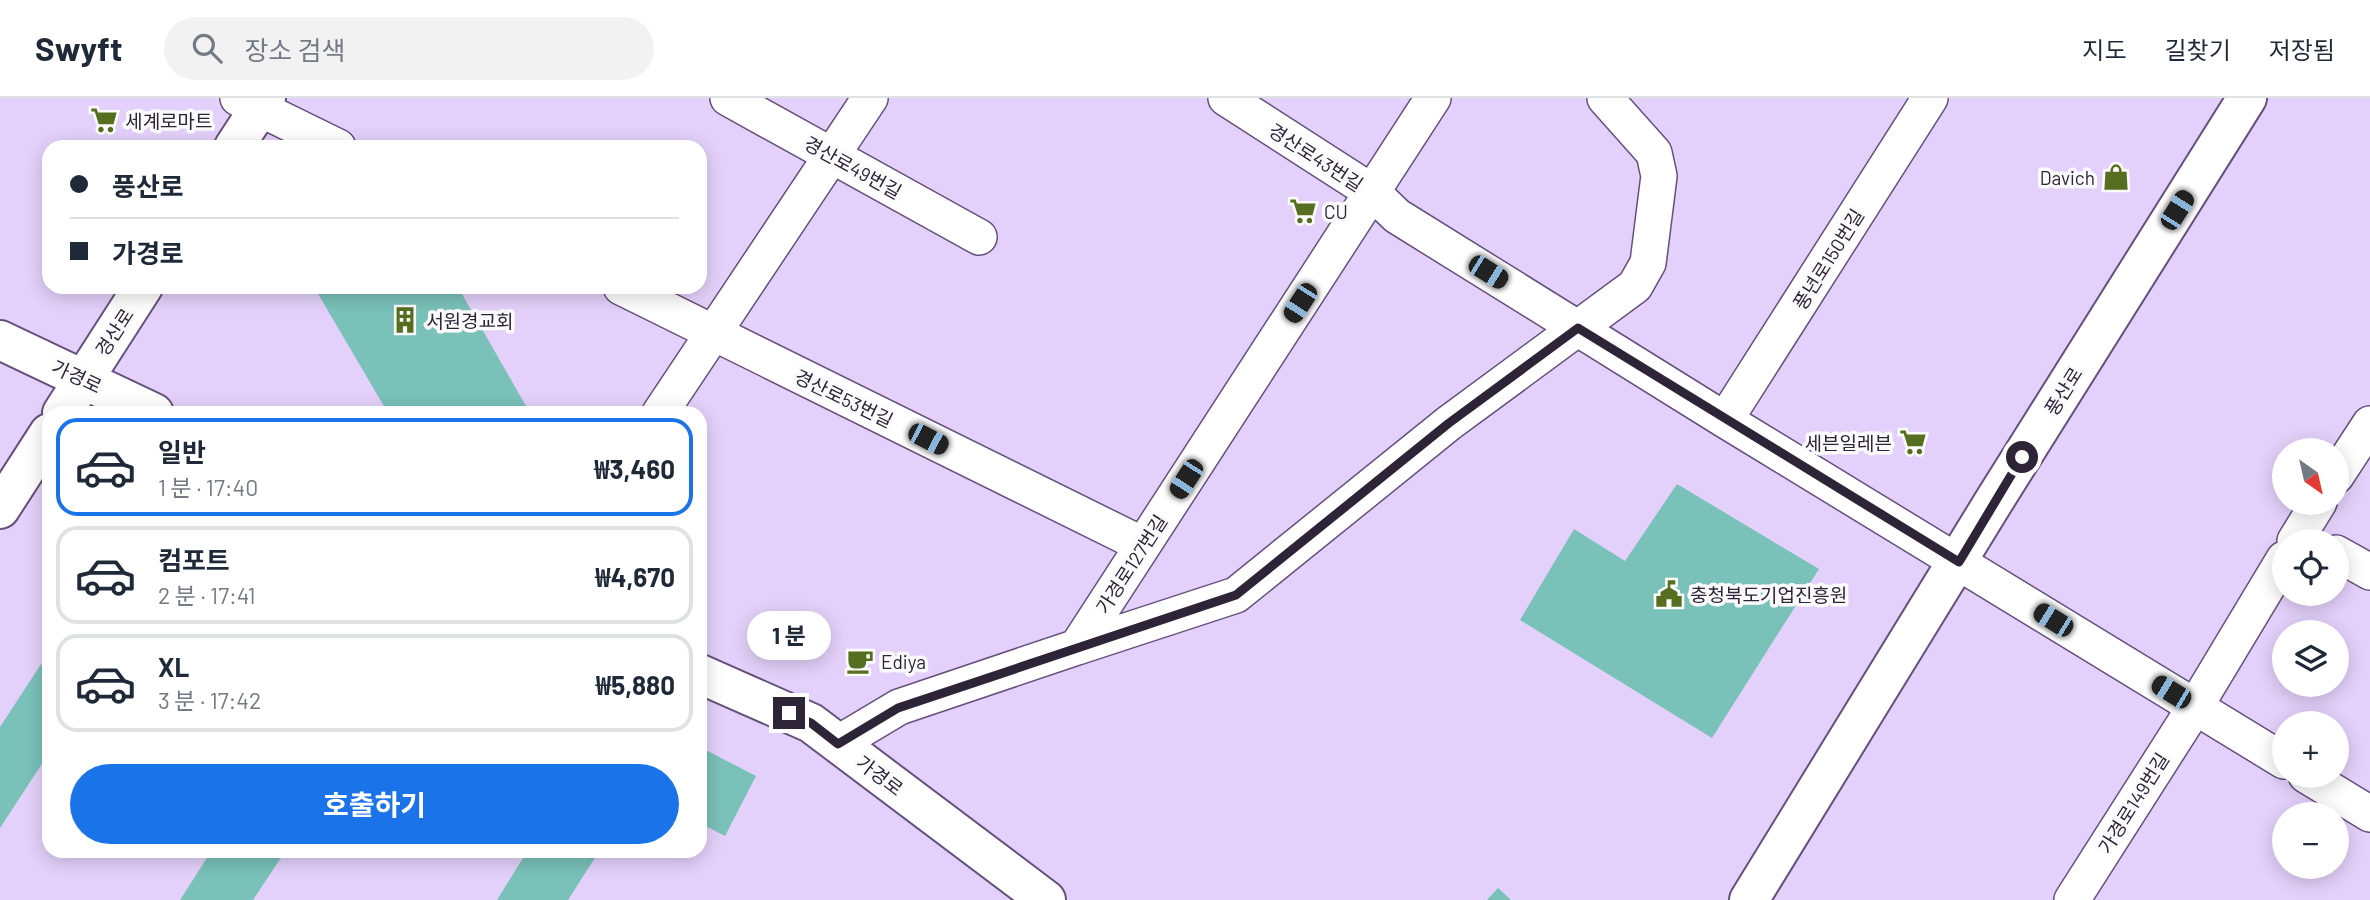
<!DOCTYPE html>
<html lang="ko">
<meta charset="utf-8">
<style>
body{margin:0;font-family:Barlow,"Noto Sans KR",sans-serif;background:#f2f2f3;color:#1f2937;height:100vh;display:flex;flex-direction:column;font-size:26px;white-space:nowrap}
*{box-sizing:border-box;margin:0}
p{font-size:23px;color:#747a83}
.icon{flex:none;width:38px;height:38px;fill:none;stroke:currentColor;stroke-width:2;stroke-linecap:round;stroke-linejoin:round}
.map{position:relative;flex:1;overflow:hidden}
.panel{position:absolute;left:42px;top:308px;width:665px;height:452px;display:flex;flex-direction:column;background:#fff;border-radius:21px;box-shadow:0 4px 18px #0003}
.panel>*{flex:none}
.top-card{position:absolute;left:42px;top:42px;width:665px;height:154px;border-radius:21px;box-shadow:0 4px 18px #0003;display:grid;align-content:center;height:154px;padding:0 28px;background:#fff}
.needle{width:46px;rotate:146deg}
.fabs{position:absolute;left:2272px;top:340px;display:grid;gap:14px}
.fabs a{display:grid;place-items:center;width:77px;height:77px;border-radius:50%;background:#fff;box-shadow:0 4px 18px #0003;font-size:35px}
.end{position:absolute;width:32px;height:32px;margin:-16px;border:9px solid #2d2438;background:#fff;box-shadow:0 0 0 4px #fff}
.from{border-radius:50%}
.bubble{position:absolute;height:49px;border-radius:24px;background:#fff;box-shadow:0 4px 18px #0003;font-size:23px;font-weight:700;line-height:49px;text-align:center}
.car{position:absolute;width:21px;height:42px;margin:-21px -10px;border-radius:9px;box-shadow:0 0 5px 2px #0007;background:linear-gradient(#222 24%,#8ab4d8 0 40%,#222 0 76%,#8ab4d8 0 86%,#222 0)}
.top-card b{display:flex;align-items:center;gap:24px;height:66px;font-size:26px}
.top-card b+b{border-top:2px solid #e0e1e3}
.top-card i{width:18px;height:18px;background:#1f2937}
ul{padding:12px 0 0;list-style:none}
li{display:flex;align-items:center;gap:21px;height:98px;margin:0 14px 10px;padding:0 14px;border:4px solid #e0e1e3;border-radius:21px}
li div{flex:1}
li b{display:block;font-size:26px}
li em{font-style:normal;font-weight:700}
li.active{border-color:#1a73e8}
li>.icon{width:63px;height:63px;stroke-width:1.5}
.button{display:flex;gap:14px;margin-top:auto;padding:14px 28px}
.button a{flex:1;height:80px;border-radius:42px;background:#1a73e8;color:#fff;font-size:28px;font-weight:700;line-height:80px;text-align:center}
header{display:flex;align-items:center;gap:42px;box-sizing:border-box;height:98px;padding:0 35px;background:#fff;border-bottom:2px solid #e0e1e3}
header strong{font-size:33px}
nav{display:flex;gap:38px;margin-inline-start:auto;font-size:24px}
.search{width:490px;height:63px;background:#f2f2f3;display:flex;align-items:center;gap:18px;box-sizing:border-box;padding:0 24px;border-radius:38px;color:#747a83;font-size:26px}
.map>svg:first-child{display:block}
.building{fill:#7ac2b9}
.lines{fill:none;stroke-linecap:round;stroke-linejoin:round}
.street-casing{stroke:#65507c;stroke-width:38}
.secondary-casing{stroke:#65507c;stroke-width:42}
.street{stroke:#fff;stroke-width:35}
.secondary{stroke:#fff;stroke-width:38}
.route{stroke:#2d2438;stroke-width:9}
.labels{text-anchor:middle;dominant-baseline:central;stroke-width:7;stroke-linejoin:round;paint-order:stroke}
.poi-label{font-size:19px;fill:#2d2438;stroke:#fbfbfb;text-anchor:start}
.street-label{font-size:19px;fill:#2d2438;stroke:#fbfbfb}
</style>
<header>
<strong>Swyft</strong>
<div class="search"><svg class="icon" aria-label="search" viewBox="0 0 24 24"><circle cx="10" cy="10" r="6"/><path d="M15 15l6 6"/></svg>장소 검색</div>
<nav><a>지도</a><a>길찾기</a><a>저장됨</a></nav>
</header>
<div class="map">
<svg width="2370" height="802" viewBox="0 0 2370 802">
<rect width="100%" height="100%" fill="#e4d1fb"/>
<!-- building -->
<path class="building" d="M314 189H458L530 315H448L447 312 442 315H397L395 313 388 315Z
M1677 386 1819 471 1712 640 1520 522 1574 431 1625 463Z
M49 554V655L0 730V629Z
M700 649 756 678 725 738 700 725Z
M212 752H286L253 802H180Z
M528 752H600L568 802H497Z
M1498 790 1511 802H1487Z"/>
<g class="lines">
<defs>
<path id="street" d="M238 0 338 49
M728 0 979 139
M1226 0 1372 94 1397 118 1725 322 2284 663
M621 189 1143 447
M660 315 870 0
M1725 322 1930 0
M2336 378 2370 326
M2295 443 2319 404
M2336 455 2370 474
M1077 549 1236 497 1449 325 1635 188 1648 165 1659 78 1654 55 1605 0
M837 646 899 609 1077 549 1433 0
M2306 677 2370 716
M2072 802 2195 609 2284 461"/>
<path id="secondary" d="M234 49 266 0
M0 242 154 315
M62 315 143 189
M0 411 49 335
M700 576 811 625 1046 802
M1749 802 1994 403 2247 0"/>
</defs>
<!-- street casing -->
<use href="#street" class="street-casing"/>
<!-- secondary casing -->
<use href="#secondary" class="secondary-casing"/>
<!-- street -->
<use href="#street" class="street"/>
<!-- secondary -->
<use href="#secondary" class="secondary"/>
</g>
<g class="lines">
<!-- route -->
<path class="route" d="M789 615 811 625 838 646 898 610 1236 497 1449 325 1578 230 1959 464 2022 359"/>
</g>
<!-- icons -->
<defs>
<symbol id="supermarket-bare" viewBox="-9 -9 18 18"><path d="M-6-5.5h2.5l.6 2H6L4.5 2H-2.5L-4.4-4H-6ZM-1.5 3.2a1.3 1.3 0 1 0 .1 0ZM3 3.2a1.3 1.3 0 1 0 .1 0Z" fill="#556e1f" stroke="#fbfbfb" stroke-width="2.5" paint-order="stroke"/></symbol>
<symbol id="shop-bare" viewBox="-9 -9 18 18"><path d="M-5-2.5h2.3a2.7 3.5 0 0 1 5.4 0H5L5.5 6h-11ZM-1.5-2.5h3a1.5 2.3 0 0 0-3 0Z" fill="#556e1f" stroke="#fbfbfb" stroke-width="2.5" paint-order="stroke"/></symbol>
<symbol id="building-bare" viewBox="-9 -9 18 18"><path d="M-4-6H4V6H1V3H-1V6H-4ZM-2.5-4.3h1.7v1.8h-1.7ZM.8-4.3h1.7v1.8H.8ZM-2.5-1h1.7V.8h-1.7ZM.8-1h1.7V.8H.8Z" fill="#556e1f" stroke="#fbfbfb" stroke-width="2.5" paint-order="stroke"/></symbol>
<symbol id="civic-bare" viewBox="-9 -9 18 18"><path d="M-.6-6.5H3V-4.5H.6V-3L4-1V1h2V6H-6V1h2V-1L-.6-3ZM-1.2 2.5V6h2.4V2.5Z" fill="#556e1f" stroke="#fbfbfb" stroke-width="2.5" paint-order="stroke"/></symbol>
<symbol id="cafe-bare" viewBox="-9 -9 18 18"><path d="M-5.5-4.5H6V0H3Q3 3.5 0 3.5H-2.5Q-5.5 3.5-5.5 0ZM3-3.2v2h1.7v-2ZM-6 4.5H4V6H-6Z" fill="#556e1f" stroke="#fbfbfb" stroke-width="2.5" paint-order="stroke"/></symbol>
</defs>
<g fill-rule="evenodd">
<use href="#supermarket-bare" x="85" y="3" width="38" height="38"/>
<use href="#shop-bare" x="2097" y="60" width="38" height="38"/>
<use href="#supermarket-bare" x="1284" y="94" width="38" height="38"/>
<use href="#building-bare" x="386" y="203" width="38" height="38"/>
<use href="#supermarket-bare" x="1894" y="325" width="38" height="38"/>
<use href="#civic-bare" x="1650" y="477" width="38" height="38"/>
<use href="#cafe-bare" x="841" y="544" width="38" height="38"/>
</g>
<g class="labels">
<!-- poi labels -->
<g class="poi-label">
<text x="125" y="22">세계로마트</text>
<text x="2095" y="79" text-anchor="end">Davich</text>
<text x="1324" y="113">CU</text>
<text x="426" y="222">서원경교회</text>
<text x="1892" y="344" text-anchor="end">세븐일레븐</text>
<text x="1690" y="496">충청북도기업진흥원</text>
<text x="881" y="563">Ediya</text>
</g>
<!-- street labels -->
<g class="street-label">
<text transform="translate(1316 59) rotate(33)">경산로43번길</text>
<text transform="translate(853 69) rotate(29)">경산로49번길</text>
<text transform="translate(1828 161) rotate(-58)">풍년로150번길</text>
<text transform="translate(114 234) rotate(-57)">경산로</text>
<text transform="translate(77 278) rotate(25)">가경로</text>
<text transform="translate(2063 293) rotate(-58)">풍산로</text>
<text transform="translate(844 300) rotate(26)">경산로53번길</text>
<text transform="translate(1131 466) rotate(-57)">가경로127번길</text>
<text transform="translate(880 677) rotate(37)">가경로</text>
<text transform="translate(2133 705) rotate(-58)">가경로149번길</text>
</g>
</g>
</svg>
<div class="fabs">
<a><svg class="needle" viewBox="-14 -14 28 28"><path d="M0-13l5 13h-10z" fill="#e53935"/><path d="M0 13l5-13h-10z" fill="#747a83"/></svg></a>
<a><svg class="icon" aria-label="locate" viewBox="0 0 24 24"><circle cx="12" cy="12" r="6"/><path d="M12 2v4M12 18v4M2 12h4M18 12h4"/></svg></a>
<a><svg class="icon" aria-label="layers" viewBox="0 0 24 24"><path d="M12 4l9 5-9 5-9-5zM3 14l9 5 9-5"/></svg></a>
<a>+</a>
<a>−</a>
</div>
<i class="end from" style="left:2022px;top:359px"></i>
<i class="end" style="left:789px;top:615px"></i>
<div class="bubble" style="left:747px;top:513px;width:84px">1 분</div>
<i class="car" style="left:2177px;top:112px;rotate:32deg"></i>
<i class="car" style="left:1488px;top:174px;rotate:122deg"></i>
<i class="car" style="left:1300px;top:205px;rotate:213deg"></i>
<i class="car" style="left:928px;top:341px;rotate:117deg"></i>
<i class="car" style="left:1186px;top:381px;rotate:213deg"></i>
<i class="car" style="left:2053px;top:522px;rotate:302deg"></i>
<i class="car" style="left:2171px;top:594px;rotate:301deg"></i>
<div class="top-card">
<b><i class="from"></i>풍산로</b>
<b><i></i>가경로</b>
</div>
<section class="panel">
<ul>
<li class="active"><svg class="icon" aria-label="car" viewBox="0 0 24 24"><path d="M5 17H2v-5l4-1 3-4h7l3 4 3 1v5h-3M9 17h6M6 11h13"/><circle cx="7" cy="17" r="2"/><circle cx="17" cy="17" r="2"/></svg><div><b>일반</b><p>1 분 · 17:40</p></div><em>₩3,460</em></li>
<li><svg class="icon" aria-label="car" viewBox="0 0 24 24"><path d="M5 17H2v-5l4-1 3-4h7l3 4 3 1v5h-3M9 17h6M6 11h13"/><circle cx="7" cy="17" r="2"/><circle cx="17" cy="17" r="2"/></svg><div><b>컴포트</b><p>2 분 · 17:41</p></div><em>₩4,670</em></li>
<li><svg class="icon" aria-label="car" viewBox="0 0 24 24"><path d="M5 17H2v-5l4-1 3-4h7l3 4 3 1v5h-3M9 17h6M6 11h13"/><circle cx="7" cy="17" r="2"/><circle cx="17" cy="17" r="2"/></svg><div><b>XL</b><p>3 분 · 17:42</p></div><em>₩5,880</em></li>
</ul>
<div class="button"><a>호출하기</a></div>
</section>
</div>
